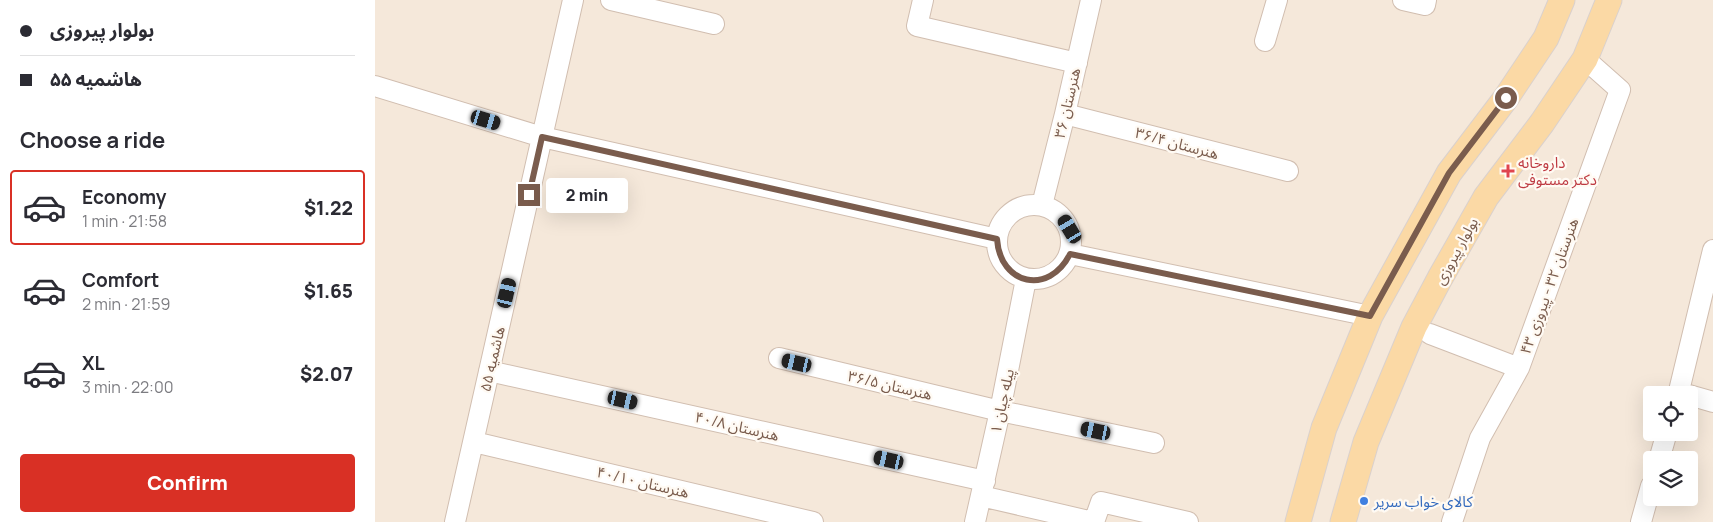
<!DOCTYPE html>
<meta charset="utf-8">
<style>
body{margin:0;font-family:Manrope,"Noto Sans Arabic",sans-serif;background:#f7f7f7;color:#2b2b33;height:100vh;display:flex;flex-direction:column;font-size:19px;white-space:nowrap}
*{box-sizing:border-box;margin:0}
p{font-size:16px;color:#7c7c81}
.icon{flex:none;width:28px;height:28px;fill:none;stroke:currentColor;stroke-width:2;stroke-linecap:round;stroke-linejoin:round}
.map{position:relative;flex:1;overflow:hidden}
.details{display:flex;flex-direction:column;background:#fff;width:375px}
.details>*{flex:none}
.hud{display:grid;align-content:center;height:110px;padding:0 20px;background:#fff}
.fabs{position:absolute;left:1268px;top:386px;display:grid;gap:10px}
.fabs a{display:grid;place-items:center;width:55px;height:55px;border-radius:5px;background:#fff;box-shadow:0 5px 20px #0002;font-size:25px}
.end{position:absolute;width:22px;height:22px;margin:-11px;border:6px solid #7a5c4d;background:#fff;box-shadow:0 0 0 2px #fff}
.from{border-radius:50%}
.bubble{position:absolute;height:35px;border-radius:5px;background:#fff;box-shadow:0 5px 20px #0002;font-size:16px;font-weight:800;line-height:35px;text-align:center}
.car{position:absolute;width:15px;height:30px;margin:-15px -8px;border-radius:6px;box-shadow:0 0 4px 1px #0007;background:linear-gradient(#222 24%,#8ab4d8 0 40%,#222 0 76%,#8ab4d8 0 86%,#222 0)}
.hud b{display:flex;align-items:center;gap:18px;height:48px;font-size:19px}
.hud b+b{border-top:1px solid #e1e1e2}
.hud i{width:12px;height:12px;background:#2b2b33}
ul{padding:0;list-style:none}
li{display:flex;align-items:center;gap:15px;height:75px;margin:0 10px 8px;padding:0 10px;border:2px solid transparent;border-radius:5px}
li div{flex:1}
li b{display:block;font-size:19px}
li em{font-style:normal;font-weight:800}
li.current{border-color:#d93025}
li>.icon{width:45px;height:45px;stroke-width:1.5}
h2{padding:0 20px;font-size:22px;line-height:60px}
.primary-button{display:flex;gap:10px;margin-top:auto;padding:10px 20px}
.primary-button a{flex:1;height:58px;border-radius:5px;background:#d93025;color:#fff;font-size:20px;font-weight:800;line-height:58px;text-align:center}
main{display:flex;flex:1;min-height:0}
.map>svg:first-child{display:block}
.residential{fill:#f5e8da;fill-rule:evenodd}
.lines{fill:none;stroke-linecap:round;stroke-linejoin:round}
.minor-casing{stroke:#d1beb0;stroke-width:22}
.major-casing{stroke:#dad1cd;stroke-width:27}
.minor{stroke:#fff;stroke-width:20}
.major{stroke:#fbd9a5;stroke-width:25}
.route{stroke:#7a5c4d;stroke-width:6}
.health-dot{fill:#e0444e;stroke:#fffaf3;stroke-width:2}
.shop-dot{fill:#3f7fe0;stroke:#fffaf3;stroke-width:2}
.labels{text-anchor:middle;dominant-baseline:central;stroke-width:4.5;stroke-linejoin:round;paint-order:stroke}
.street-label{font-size:15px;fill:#7a5c4d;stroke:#fffaf3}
.health-label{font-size:15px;fill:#be3a42;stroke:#fffaf3;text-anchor:start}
.shop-label{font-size:15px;fill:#366cbe;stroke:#fffaf3;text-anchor:start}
</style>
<main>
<section class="details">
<div class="hud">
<b><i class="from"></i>بولوار پیروزی</b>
<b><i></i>هاشمیه ۵۵</b>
</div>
<h2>Choose a ride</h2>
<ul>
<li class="current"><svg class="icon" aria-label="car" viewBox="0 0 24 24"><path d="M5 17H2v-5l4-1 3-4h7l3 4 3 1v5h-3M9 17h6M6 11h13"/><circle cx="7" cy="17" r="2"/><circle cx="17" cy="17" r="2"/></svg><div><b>Economy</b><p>1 min · 21:58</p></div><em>$1.22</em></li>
<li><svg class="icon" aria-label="car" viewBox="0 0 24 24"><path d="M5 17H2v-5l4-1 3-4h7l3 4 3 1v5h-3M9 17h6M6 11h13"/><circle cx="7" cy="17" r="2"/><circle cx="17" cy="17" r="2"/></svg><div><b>Comfort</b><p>2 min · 21:59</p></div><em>$1.65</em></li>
<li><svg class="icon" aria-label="car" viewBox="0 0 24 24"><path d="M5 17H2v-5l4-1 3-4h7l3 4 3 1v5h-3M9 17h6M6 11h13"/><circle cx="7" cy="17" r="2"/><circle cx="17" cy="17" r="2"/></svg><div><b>XL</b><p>3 min · 22:00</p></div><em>$2.07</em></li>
</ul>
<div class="primary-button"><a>Confirm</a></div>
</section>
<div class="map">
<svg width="1338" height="522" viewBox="0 0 1338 522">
<rect width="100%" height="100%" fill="#fdf6ec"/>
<!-- residential -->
<path class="residential" d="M0 0H1338V522H0ZM1276 395H1314V432H1276ZM1276 460H1314V498H1276Z"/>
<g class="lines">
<defs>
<path id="minor" d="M236 0 339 24
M548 0 542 26 702 63
M1028 0 1050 5 1051 0
M890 41 902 0
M0 86 167 137 622 239
M690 114 913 171
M622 242a37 37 0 1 1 74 0a37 37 0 1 1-74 0Z
M667 205 690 114 716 0
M695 254 995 316
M1055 334 1144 368
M404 358 625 411 779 443
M114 371 610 481
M1303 395 1338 250
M1314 395 1338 402
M99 442 438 522
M1284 460 1292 432
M606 496 718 522
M80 522 198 0
M600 522 625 411 651 279
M719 522 726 502 813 522
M1077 522 1105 438 1144 368 1245 90 1210 59
M1266 522 1276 486"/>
<path id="major" d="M923 522 949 428 995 316 1074 173 1131 98 1171 38 1187 0
M968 522 991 442 1039 327 1065 278 1111 197 1167 123 1210 59 1234 0"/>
</defs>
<!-- minor casing -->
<use href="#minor" class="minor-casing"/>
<!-- major casing -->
<use href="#major" class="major-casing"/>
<!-- minor -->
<use href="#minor" class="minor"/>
<!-- major -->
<use href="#major" class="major"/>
</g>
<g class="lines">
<!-- route -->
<path class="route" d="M154 195 167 137 622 239C625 285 674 296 695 254L995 316 1074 173 1131 98"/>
</g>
<!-- markers -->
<path class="health-dot" d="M1130.5 163.5h5v5h5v5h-5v5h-5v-5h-5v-5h5z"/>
<circle class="shop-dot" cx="989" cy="501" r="5"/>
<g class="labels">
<!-- street labels -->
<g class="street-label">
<text transform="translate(692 103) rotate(-77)">هنرستان ۳۶</text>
<text transform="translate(802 143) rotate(15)">هنرستان ۳۶/۴</text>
<text transform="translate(1081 251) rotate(-61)">بولوار پیروزی</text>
<text transform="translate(1174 286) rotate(-70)">هنرستان ۳۲ - پیروزی ۴۳</text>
<text transform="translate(117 359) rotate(-77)">هاشمیه ۵۵</text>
<text transform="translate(515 385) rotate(13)">هنرستان ۳۶/۵</text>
<text transform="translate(627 401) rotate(-78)">پیله چیان ۱</text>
<text transform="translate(362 426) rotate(13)">هنرستان ۴۰/۸</text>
<text transform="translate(268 482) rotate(13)">هنرستان ۴۰/۱۰</text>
</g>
<!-- health labels -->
<g class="health-label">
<text x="1143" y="162">داروخانه<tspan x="1143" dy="17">دکتر مستوفی</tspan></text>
</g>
<!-- shop labels -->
<g class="shop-label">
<text x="999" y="501">کالای خواب سریر</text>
</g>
</g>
</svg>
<div class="fabs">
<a><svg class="icon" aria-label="locate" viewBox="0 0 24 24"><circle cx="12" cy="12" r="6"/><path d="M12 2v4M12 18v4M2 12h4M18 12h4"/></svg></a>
<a><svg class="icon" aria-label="layers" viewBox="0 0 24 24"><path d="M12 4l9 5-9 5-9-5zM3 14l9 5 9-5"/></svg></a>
</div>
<i class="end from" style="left:1131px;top:98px"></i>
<i class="end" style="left:154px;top:195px"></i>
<div class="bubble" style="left:171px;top:178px;width:82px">2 min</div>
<i class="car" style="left:111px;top:120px;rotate:107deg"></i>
<i class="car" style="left:695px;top:229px;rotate:329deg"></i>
<i class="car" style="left:132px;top:293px;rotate:13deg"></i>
<i class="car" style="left:422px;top:363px;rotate:283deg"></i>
<i class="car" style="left:248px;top:400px;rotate:103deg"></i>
<i class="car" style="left:721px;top:431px;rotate:282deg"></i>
<i class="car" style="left:514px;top:460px;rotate:283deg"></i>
</div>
</main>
